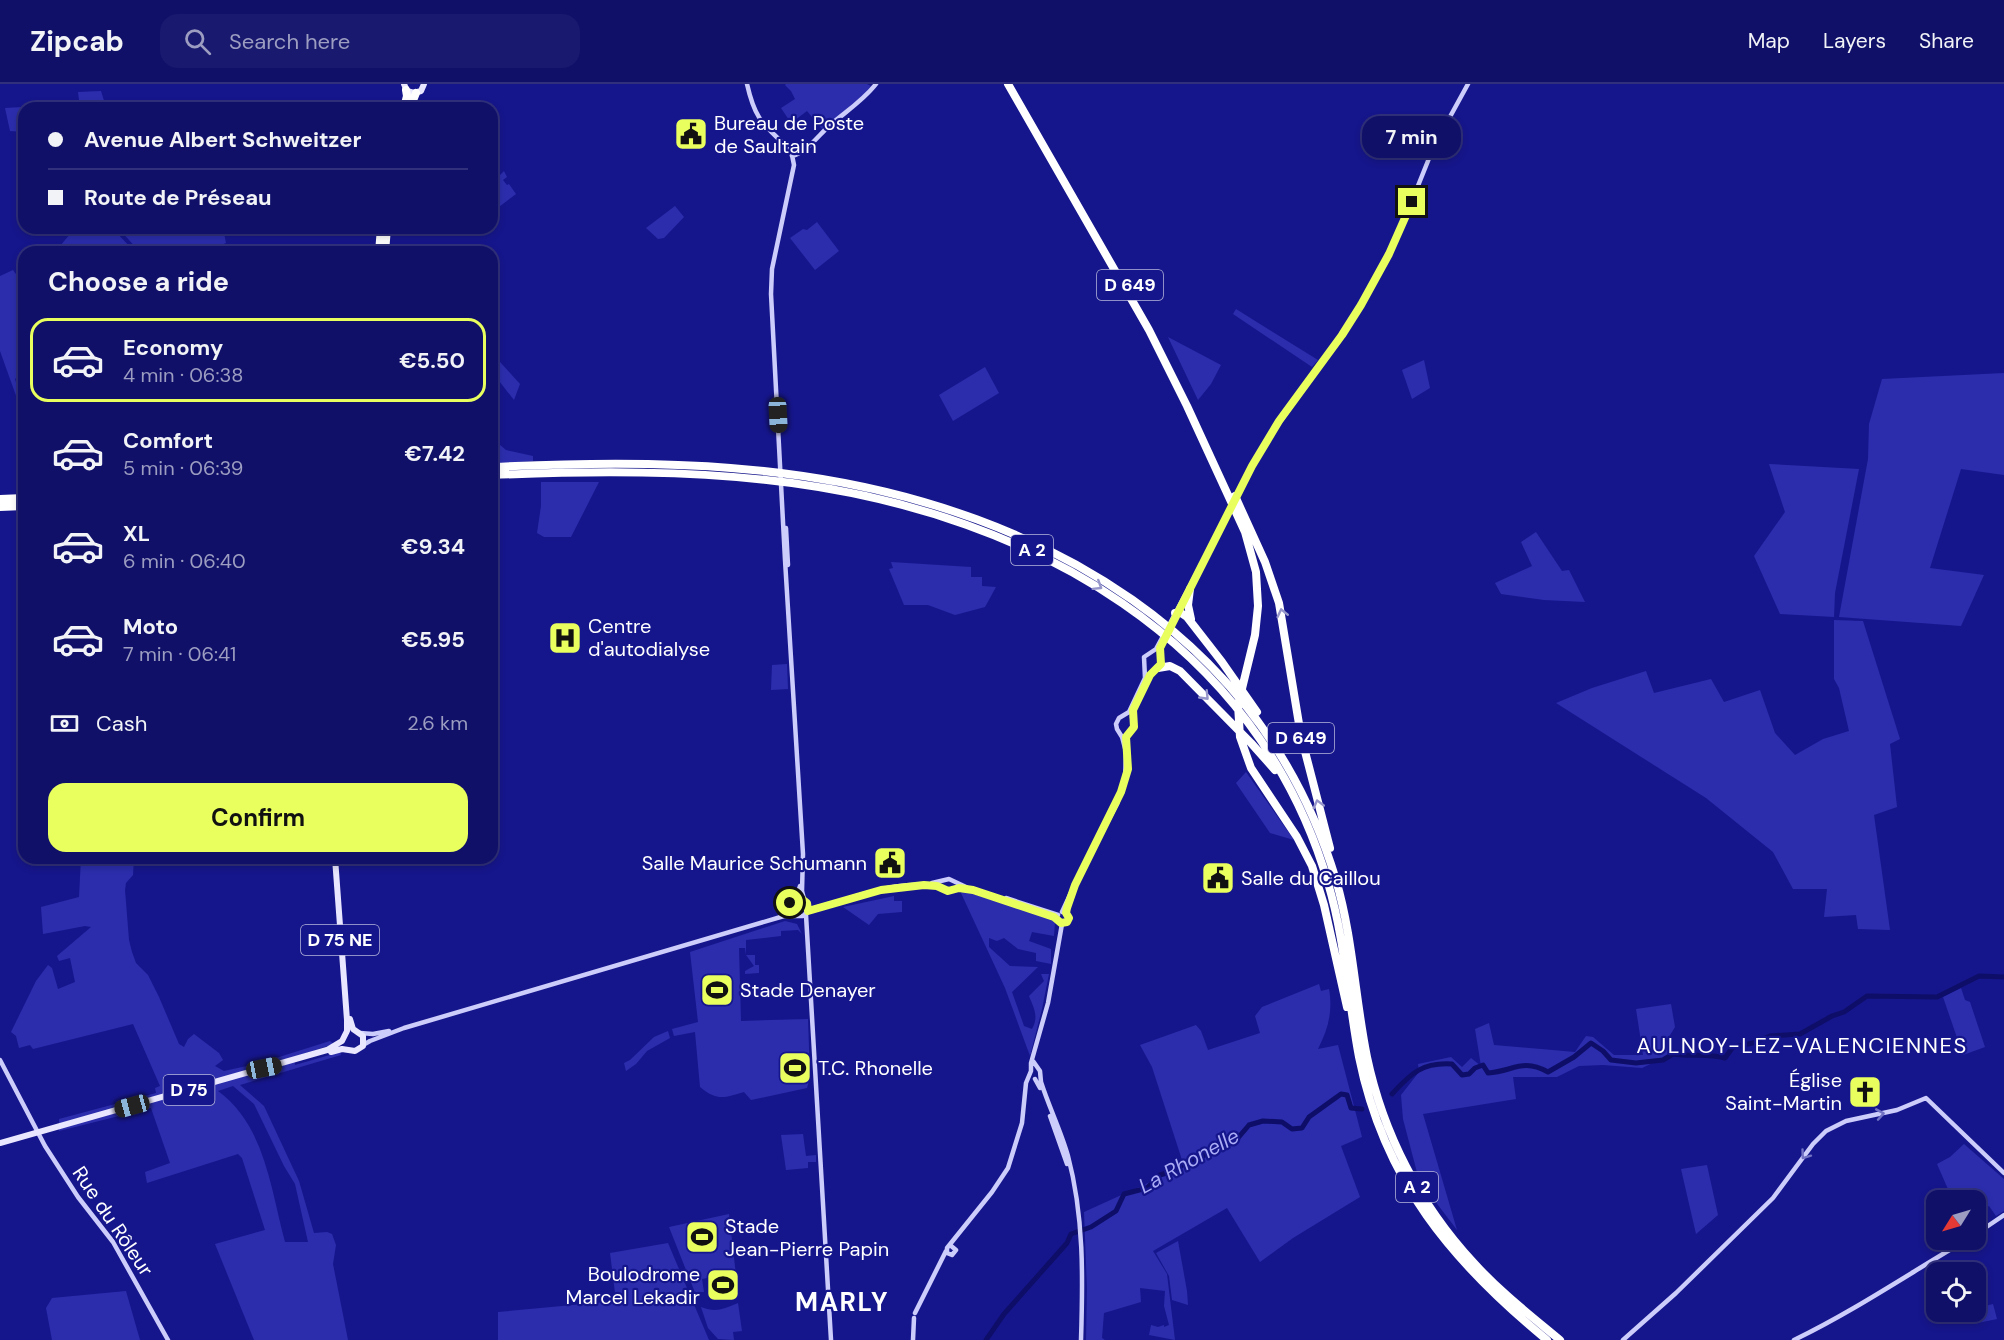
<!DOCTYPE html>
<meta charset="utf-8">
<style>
body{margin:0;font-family:"DM Sans",sans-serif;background:#19196f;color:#f1f3f6;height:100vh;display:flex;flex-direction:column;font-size:22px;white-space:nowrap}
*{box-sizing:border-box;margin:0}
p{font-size:20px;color:#9c9dc0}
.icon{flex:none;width:33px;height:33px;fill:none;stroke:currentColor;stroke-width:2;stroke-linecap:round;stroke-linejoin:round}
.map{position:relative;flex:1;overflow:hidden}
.details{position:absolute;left:18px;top:162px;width:480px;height:618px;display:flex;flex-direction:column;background:#101069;border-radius:18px;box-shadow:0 3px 9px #0003,0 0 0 2px #30307d}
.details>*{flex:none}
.top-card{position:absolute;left:18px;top:18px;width:480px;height:132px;border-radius:18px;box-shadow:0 3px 9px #0003,0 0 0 2px #30307d;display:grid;align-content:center;height:132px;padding:0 30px;background:#101069}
.needle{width:39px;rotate:233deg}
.fabs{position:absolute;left:1926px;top:1106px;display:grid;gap:12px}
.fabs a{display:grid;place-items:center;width:60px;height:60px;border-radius:12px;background:#101069;box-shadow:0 3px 9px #0003,0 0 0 2px #30307d;font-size:30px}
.end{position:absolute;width:27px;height:27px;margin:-14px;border:8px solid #e8ff5d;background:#111;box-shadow:0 0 0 3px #111}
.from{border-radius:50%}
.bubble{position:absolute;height:42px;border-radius:18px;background:#101069;box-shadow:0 3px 9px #0003,0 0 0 2px #30307d;font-size:20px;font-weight:700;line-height:42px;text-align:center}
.car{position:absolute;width:18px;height:36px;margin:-18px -9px;border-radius:8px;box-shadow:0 0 4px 2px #0007;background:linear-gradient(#222 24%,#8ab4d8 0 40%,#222 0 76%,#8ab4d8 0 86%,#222 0)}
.top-card b{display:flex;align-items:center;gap:21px;height:57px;font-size:22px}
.top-card b+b{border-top:2px solid #30307d}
.top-card i{width:15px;height:15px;background:#f1f3f6}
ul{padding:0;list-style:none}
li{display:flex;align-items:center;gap:18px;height:84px;margin:0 12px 9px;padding:0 18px;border:3px solid transparent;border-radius:18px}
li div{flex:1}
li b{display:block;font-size:22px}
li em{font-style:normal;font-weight:700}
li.on{border-color:#e8ff5d}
li>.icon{width:54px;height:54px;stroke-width:1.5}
h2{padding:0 30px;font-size:27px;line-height:72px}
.pay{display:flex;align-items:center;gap:15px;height:66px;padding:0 30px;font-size:22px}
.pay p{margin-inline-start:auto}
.button{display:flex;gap:12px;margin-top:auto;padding:12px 30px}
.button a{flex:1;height:69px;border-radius:18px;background:#e8ff5d;color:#111;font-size:24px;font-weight:700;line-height:69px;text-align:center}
header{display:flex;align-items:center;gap:36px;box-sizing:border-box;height:84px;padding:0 30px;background:#101069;border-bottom:2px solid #30307d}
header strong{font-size:28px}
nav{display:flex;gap:33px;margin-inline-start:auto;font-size:21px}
.search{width:420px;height:54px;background:#19196f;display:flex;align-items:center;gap:15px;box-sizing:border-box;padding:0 21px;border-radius:18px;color:#9c9dc0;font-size:22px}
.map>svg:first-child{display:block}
.green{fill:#2b2dac;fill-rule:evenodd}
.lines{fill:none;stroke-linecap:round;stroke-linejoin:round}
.river{stroke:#0e0e69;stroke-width:5}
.secondary{stroke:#cdcdfb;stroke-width:4.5}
.primary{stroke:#e8e7ff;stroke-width:6}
.highway{stroke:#fff;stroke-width:8}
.oneway{stroke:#9696cb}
.oneway2{stroke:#7272c4}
.route{stroke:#e8ff5d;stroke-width:8}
.labels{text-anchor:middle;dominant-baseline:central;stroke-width:4.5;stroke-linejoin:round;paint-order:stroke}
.shield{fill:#16168c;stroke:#b9b9dc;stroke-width:1.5}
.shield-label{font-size:18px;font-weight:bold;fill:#fff}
.poi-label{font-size:20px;fill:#fff;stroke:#16168c;text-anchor:start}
.street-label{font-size:20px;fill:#fff;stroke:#16168c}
.water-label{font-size:21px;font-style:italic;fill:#abadf6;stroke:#16168c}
.quarter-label{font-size:22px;letter-spacing:1.5px;fill:#fff;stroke:#16168c}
.district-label{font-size:26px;font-weight:bold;letter-spacing:1.5px;fill:#fff;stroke:#16168c}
</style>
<header>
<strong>Zipcab</strong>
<div class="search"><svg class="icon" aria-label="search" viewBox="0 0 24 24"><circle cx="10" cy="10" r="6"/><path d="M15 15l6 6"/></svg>Search here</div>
<nav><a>Map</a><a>Layers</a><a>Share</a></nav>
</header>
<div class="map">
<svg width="2004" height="1256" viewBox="0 0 2004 1256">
<rect width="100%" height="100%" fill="#16168c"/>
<!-- green -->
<path class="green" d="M786 0H867L871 2 865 10 822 45 807 27 791 39 781 24 795 15 791 7 785 1Z
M101 7 106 23 80 24 78 8Z
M40 22 41 24H24V48L10 47 5 24Z
M504 87 507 93 503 96 507 101 509 100 516 110 499 123 492 112V99Z
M675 122 684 133 664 154 658 155 646 144Z
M817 138 839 167 815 186 790 154 803 145 807 146Z
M75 144H112L135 168H55Z
M118 144H223L226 159 203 168H140Z
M13 186 21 197 24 195V287L15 295 24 324V334L0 267V192Z
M1236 225 1318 276 1312 283 1233 230Z
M1168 253 1221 281 1211 300 1198 316Z
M492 269 520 300 514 316 492 288Z
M1424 276 1430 304 1412 315 1402 286Z
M985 283 999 309 953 337 939 311Z
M2004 289V391L1961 385 1930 484 1984 491 1961 542 1839 533 1868 375 1869 340 1882 295Z
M492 354 506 366 533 372V377L492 380Z
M1769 380 1859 385 1835 509 1834 533 1780 530 1754 472 1785 428Z
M541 398H599L571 453H544L537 449 541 422Z
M1536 448 1562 487 1569 486 1585 518 1544 516 1501 510 1495 499 1532 482 1521 458Z
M891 478 971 483V493H982V502L996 503 985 523 955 531 928 521H904L889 485 893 484Z
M1834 536 1863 537 1900 655 1890 660 1897 723 1874 731 1890 846 1858 845 1856 831 1824 833 1827 805H1793L1773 768 1706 714 1556 619 1592 604 1646 587 1654 609 1711 595 1724 618 1760 606 1775 649 1795 671 1823 655 1849 647 1839 604 1834 595Z
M787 580 788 605 771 606 772 581Z
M1246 688 1294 756 1270 749 1236 699Z
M81 774H134L133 791 126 799 125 806 129 856 132 868 136 879 148 891 159 913 179 960 184 963 188 955 194 950 219 969 223 976 215 982 224 987 260 979 330 957 334 960 294 973 295 981 340 968 341 971 240 1001 264 1022 299 1097 314 1149 327 1148 332 1150 336 1161 333 1180 348 1256H254L215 1160 265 1146 242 1074 238 1070 147 1099 145 1088 170 1079 151 1024 59 1047V1035L156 1009 155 1004 160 1002 133 940 33 965 30 961 19 964 16 952 11 948 36 897 48 881 52 884 58 905 75 898 70 874 59 877 57 872 91 843 85 842 43 850 41 823 79 813ZM233 1002 254 1020 284 1082 295 1100 308 1158H285C271 1106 265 1041 218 1007Z
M963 807 1050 833 1055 838 1054 852 1032 848 1029 857 1051 865V880L1036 877V869L1018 865 1004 854 997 857 989 854V863L1010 882 1038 883 1012 908 1024 942 1032 945C1039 932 1034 925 1029 912L1044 897 1041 890H1049L1042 925 1030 972 1005 904 961 809Z
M894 812V817H902V828L878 830 869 841 843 823Z
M785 837 797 840 802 850 798 846 781 847V852L746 856V871H755V881H759V889L745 890V887L754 882 746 871 745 864H739L741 937 808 935 810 993 807 1004 751 1016 744 1008C724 1014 717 1017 700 1003L695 948 674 952 672 945 698 938 690 868Z
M1319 900 1321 907 1329 905C1333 928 1328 945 1318 965L1338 961 1362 1053 1341 1062 1360 1113 1293 1154 1260 1178 1227 1124 1153 1167 1167 1190 1175 1256 1149 1251 1151 1241 1158 1243 1164 1241V1243L1169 1241 1164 1222 1165 1207 1140 1204 1141 1218 1104 1229 1102 1254 1105 1256H1086L1087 1204 1084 1128 1150 1098 1182 1076 1152 983 1140 961 1196 941 1201 947 1208 966 1260 949 1255 932 1262 923Z
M1961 904 1965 916 1970 918 1985 963 1963 971 1943 913Z
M1671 920 1675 943 1667 956 1669 971 1642 984 1603 981 1579 982 1557 993H1513L1516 1015 1423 1030 1457 1146 1419 1096 1403 1035 1401 1011 1419 988 1418 980 1451 973 1462 983 1471 974 1481 982 1475 945 1489 939 1494 961 1575 968 1586 952 1593 953 1614 971H1643L1636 925Z
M668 947 670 954 647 967 636 980 626 987 624 979 630 976 654 953Z
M803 1050 806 1072 816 1071V1078H808V1084L786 1086 781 1051Z
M1964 1060 2004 1095V1127L1996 1132 1989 1122 1976 1128V1116H1966L1962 1108 1951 1112 1937 1080 1950 1073Z
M1707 1081 1718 1131 1696 1150 1681 1085Z
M729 1130 736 1191 731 1192 733 1208 714 1210 712 1193 702 1195 704 1208H699L696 1211 690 1196 699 1195V1190L688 1191 669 1143Z
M1178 1157 1187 1207 1188 1221 1172 1216 1169 1192 1156 1169Z
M668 1159 709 1256H498V1228L616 1217 610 1169Z
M126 1207 140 1256H52L46 1224 52 1214Z
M738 1219 742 1247 733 1248 734 1256 718 1255 708 1244 701 1223C716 1229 723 1225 738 1219Z
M1993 1220 1997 1235 1973 1240 1970 1227H1976V1224Z"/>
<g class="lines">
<!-- river -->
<path class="river" d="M1392 1010C1411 989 1423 978 1452 980L1462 991 1469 990 1475 984 1483 981 1488 989C1514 987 1522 974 1548 988L1574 973 1591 959 1603 967 1611 976 1636 979 1663 976 1673 970C1691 973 1707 969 1725 974L1733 963 1753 959 1770 952 1800 950 1832 932 1844 928 1867 912 1937 913 1979 892 2004 893
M986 1256 1004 1230 1067 1159 1071 1150 1091 1143 1116 1127 1124 1110 1147 1104 1160 1091 1176 1086 1186 1078 1202 1073 1218 1060 1238 1054 1249 1041 1263 1037 1282 1038 1292 1045 1302 1044 1309 1033 1341 1010 1347 1011 1351 1024 1362 1025"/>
<!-- secondary -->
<path class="secondary" d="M747 0C754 31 760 38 784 60
M782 58 792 71 794 81 772 185 771 210 785 476 803 770 802 807 804 815
M792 72C807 68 818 52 829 42 845 28 863 17 876 0
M786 444 788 481
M1167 545 1267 356 1342 251 1374 199 1399 149 1434 62 1468 0
M1169 547 1187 511
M1147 598 1152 588 1161 581 1160 567 1166 554
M1128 650 1134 643 1132 633 1134 625
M1125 695 1126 668 1122 653 1117 645 1116 640 1119 634 1129 628 1145 594 1144 573 1156 565 1163 552
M932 799 949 795 966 803
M1006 814 1058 831
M808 827C816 822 825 822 834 819 866 809 917 791 948 807L959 805 973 806 1057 834 1062 840
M1062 828 1082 785 1117 720 1125 693
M781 831C790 825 798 813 800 802
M806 831 831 1256
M1062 840 1069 836 1066 829 1068 820
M360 949 373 950 389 947
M363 961 370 957 404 944 784 832H803L808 827 807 819 801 814 795 815
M0 976 45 1062 78 1113 113 1158 168 1256
M1033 977 1040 987 1041 998C1049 1023 1061 1047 1068 1072 1084 1132 1083 1194 1081 1256
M1035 995 1040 1004
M1050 1032 1067 1080
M1976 1150 2004 1131
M950 1161 956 1166 952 1171 947 1169V1164L992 1108 1008 1084 1022 1039 1026 999 1031 987V979L1048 919 1062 840
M915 1229 946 1167
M913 1256 914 1234
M1623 1256 1676 1209 1773 1114 1813 1060 1826 1047 1846 1037 1897 1026 1926 1014 2004 1089
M1794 1256C1854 1227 1910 1189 1968 1155"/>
<!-- primary -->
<path class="primary" d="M404 0 407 7 414 9 421 7 424 0
M331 968 342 965 355 967 363 962V952L353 945 350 935
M0 1059 327 966 342 957 347 947V936L335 774"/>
<!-- highway -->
<path class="highway" d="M1008 0 1149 246 1187 322 1245 448 1256 488 1258 522 1255 551 1238 621 1240 653 1251 684 1297 753 1312 782 1324 821 1347 923
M404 24 407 12 406 6
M410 24 416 9
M379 168 381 144
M385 168 387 144
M492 383C596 378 700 377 803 392 1043 427 1263 552 1336 796 1353 854 1355 914 1367 973 1383 1049 1420 1121 1473 1178 1499 1207 1530 1231 1560 1256
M492 391C592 387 693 386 792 399 1030 431 1257 555 1328 799 1345 856 1348 915 1359 973 1384 1097 1452 1178 1547 1256
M1235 412 1265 478 1279 519 1301 652 1330 764
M0 415 24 414
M0 423 24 422
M1190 505 1188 521 1191 535
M1175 529H1181L1187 533 1222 578 1257 628
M1158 584 1170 582 1180 587 1251 659 1275 686"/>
</g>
<!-- one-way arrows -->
<defs><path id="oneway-chevron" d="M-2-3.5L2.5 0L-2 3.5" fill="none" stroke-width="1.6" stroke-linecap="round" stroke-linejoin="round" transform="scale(1.5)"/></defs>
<g class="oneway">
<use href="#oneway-chevron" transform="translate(1098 502) rotate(32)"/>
<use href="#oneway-chevron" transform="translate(1282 529) rotate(-103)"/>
<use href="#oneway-chevron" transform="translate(1205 612) rotate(46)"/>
<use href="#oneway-chevron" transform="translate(1318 720) rotate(-105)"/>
</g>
<g class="oneway2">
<use href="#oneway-chevron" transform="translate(1880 1030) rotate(-10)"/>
<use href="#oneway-chevron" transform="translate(1805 1071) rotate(126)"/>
</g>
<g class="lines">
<!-- route -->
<path class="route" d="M790 819 795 815H802L807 819 808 827 881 806 924 801 937 802 948 807 959 804 973 806 1054 833 1061 839 1067 838 1069 834 1066 829 1067 824 1075 801 1121 708 1128 685 1126 653 1134 643 1133 626 1150 591 1161 580 1160 564 1252 382 1279 337 1342 251 1361 221 1389 170 1412 118"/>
</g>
<!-- icons -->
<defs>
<symbol id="civic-square" viewBox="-11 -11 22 22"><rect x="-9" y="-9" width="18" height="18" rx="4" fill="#e8ff5d" stroke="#16168c"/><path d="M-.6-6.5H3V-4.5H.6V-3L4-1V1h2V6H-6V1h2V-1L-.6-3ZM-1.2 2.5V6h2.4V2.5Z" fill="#111"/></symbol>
<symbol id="hospital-square" viewBox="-11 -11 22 22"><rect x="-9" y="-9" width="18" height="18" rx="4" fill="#e8ff5d" stroke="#16168c"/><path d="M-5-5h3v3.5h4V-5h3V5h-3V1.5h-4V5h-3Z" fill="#111"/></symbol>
<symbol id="stadium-square" viewBox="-11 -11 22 22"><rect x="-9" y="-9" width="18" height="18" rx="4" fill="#e8ff5d" stroke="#16168c"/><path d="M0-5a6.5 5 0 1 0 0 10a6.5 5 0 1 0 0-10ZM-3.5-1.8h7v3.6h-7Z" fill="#111"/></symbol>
<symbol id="church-square" viewBox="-11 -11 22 22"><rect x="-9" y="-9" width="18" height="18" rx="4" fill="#e8ff5d" stroke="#16168c"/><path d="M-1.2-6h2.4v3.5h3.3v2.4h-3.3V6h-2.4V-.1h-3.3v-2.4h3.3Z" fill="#111"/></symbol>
</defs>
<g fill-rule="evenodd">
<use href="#civic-square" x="672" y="31" width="38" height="38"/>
<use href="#hospital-square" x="546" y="535" width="38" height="38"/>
<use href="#civic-square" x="871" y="760" width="38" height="38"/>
<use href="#civic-square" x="1199" y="775" width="38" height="38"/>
<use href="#stadium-square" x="698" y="887" width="38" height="38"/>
<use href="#stadium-square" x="776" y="965" width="38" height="38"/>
<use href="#church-square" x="1846" y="989" width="38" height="38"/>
<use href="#stadium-square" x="683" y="1134" width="38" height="38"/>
<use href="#stadium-square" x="704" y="1182" width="38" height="38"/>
</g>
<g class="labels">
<!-- shield labels -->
<g class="shield">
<rect x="1097" y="186" width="66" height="30" rx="4.5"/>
<rect x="1011" y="451" width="42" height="30" rx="4.5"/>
<rect x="1268" y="639" width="66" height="30" rx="4.5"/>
<rect x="301" y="841" width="78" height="30" rx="4.5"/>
<rect x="163.5" y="991" width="51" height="30" rx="4.5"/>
<rect x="1396" y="1088" width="42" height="30" rx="4.5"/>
</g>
<g class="shield-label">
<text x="1130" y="201">D 649</text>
<text x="1032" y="466">A 2</text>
<text x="1301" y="654">D 649</text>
<text x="340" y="856">D 75 NE</text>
<text x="189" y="1006">D 75</text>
<text x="1417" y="1103">A 2</text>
</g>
<!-- poi labels -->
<g class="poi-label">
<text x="714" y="39">Bureau de Poste<tspan x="714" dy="23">de Saultain</tspan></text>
<text x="588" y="542">Centre<tspan x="588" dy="23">d'autodialyse</tspan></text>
<text x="867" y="779" text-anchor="end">Salle Maurice Schumann</text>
<text x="1241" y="794">Salle du Caillou</text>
<text x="740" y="906">Stade Denayer</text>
<text x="818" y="984">T.C. Rhonelle</text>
<text x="1842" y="996" text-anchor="end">Église<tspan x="1842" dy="23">Saint-Martin</tspan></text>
<text x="725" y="1142">Stade<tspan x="725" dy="23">Jean-Pierre Papin</tspan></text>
<text x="700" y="1190" text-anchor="end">Boulodrome<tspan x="700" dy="23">Marcel Lekadir</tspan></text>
</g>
<!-- street labels -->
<g class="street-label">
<text transform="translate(113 1137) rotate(56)">Rue du Rôleur</text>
</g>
<!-- water labels -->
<g class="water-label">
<text transform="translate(1189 1077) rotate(-29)">La Rhonelle</text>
</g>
<!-- quarter labels -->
<g class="quarter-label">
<text x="1802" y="961">AULNOY-LEZ-VALENCIENNES</text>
</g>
<!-- district labels -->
<g class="district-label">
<text x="842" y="1218">MARLY</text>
</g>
</g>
</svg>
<div class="fabs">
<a><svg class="needle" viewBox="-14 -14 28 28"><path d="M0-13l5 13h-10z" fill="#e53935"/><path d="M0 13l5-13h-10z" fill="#9c9dc0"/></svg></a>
<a><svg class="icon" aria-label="locate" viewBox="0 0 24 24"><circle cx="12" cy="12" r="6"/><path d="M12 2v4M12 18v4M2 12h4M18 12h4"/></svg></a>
</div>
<i class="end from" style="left:790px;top:819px"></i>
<i class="end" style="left:1412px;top:118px"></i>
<div class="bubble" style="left:1362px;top:32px;width:99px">7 min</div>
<i class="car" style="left:778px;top:331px;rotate:177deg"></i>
<i class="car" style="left:264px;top:984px;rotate:79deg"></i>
<i class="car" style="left:132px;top:1022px;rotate:255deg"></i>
<div class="top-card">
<b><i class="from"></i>Avenue Albert Schweitzer</b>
<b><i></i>Route de Préseau</b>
</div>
<section class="details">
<h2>Choose a ride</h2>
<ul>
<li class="on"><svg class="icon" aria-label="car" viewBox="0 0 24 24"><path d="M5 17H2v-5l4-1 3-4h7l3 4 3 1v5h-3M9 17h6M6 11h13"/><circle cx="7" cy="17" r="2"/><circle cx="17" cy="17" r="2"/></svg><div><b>Economy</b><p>4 min · 06:38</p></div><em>€5.50</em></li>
<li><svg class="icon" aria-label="car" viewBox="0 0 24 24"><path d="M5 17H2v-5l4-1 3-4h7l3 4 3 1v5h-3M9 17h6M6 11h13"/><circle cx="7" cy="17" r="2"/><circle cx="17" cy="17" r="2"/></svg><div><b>Comfort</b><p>5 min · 06:39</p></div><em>€7.42</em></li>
<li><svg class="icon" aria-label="car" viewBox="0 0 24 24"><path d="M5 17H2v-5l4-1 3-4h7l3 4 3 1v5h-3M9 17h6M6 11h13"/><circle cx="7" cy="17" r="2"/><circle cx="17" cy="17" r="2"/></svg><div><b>XL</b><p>6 min · 06:40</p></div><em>€9.34</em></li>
<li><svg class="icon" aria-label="car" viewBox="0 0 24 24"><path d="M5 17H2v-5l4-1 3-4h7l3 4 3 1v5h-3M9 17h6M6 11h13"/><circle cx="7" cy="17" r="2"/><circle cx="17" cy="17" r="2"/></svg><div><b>Moto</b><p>7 min · 06:41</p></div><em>€5.95</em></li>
</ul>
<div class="pay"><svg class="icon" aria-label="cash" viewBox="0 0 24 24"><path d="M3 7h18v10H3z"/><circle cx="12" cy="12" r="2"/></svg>Cash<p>2.6 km</p></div>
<div class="button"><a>Confirm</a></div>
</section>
</div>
